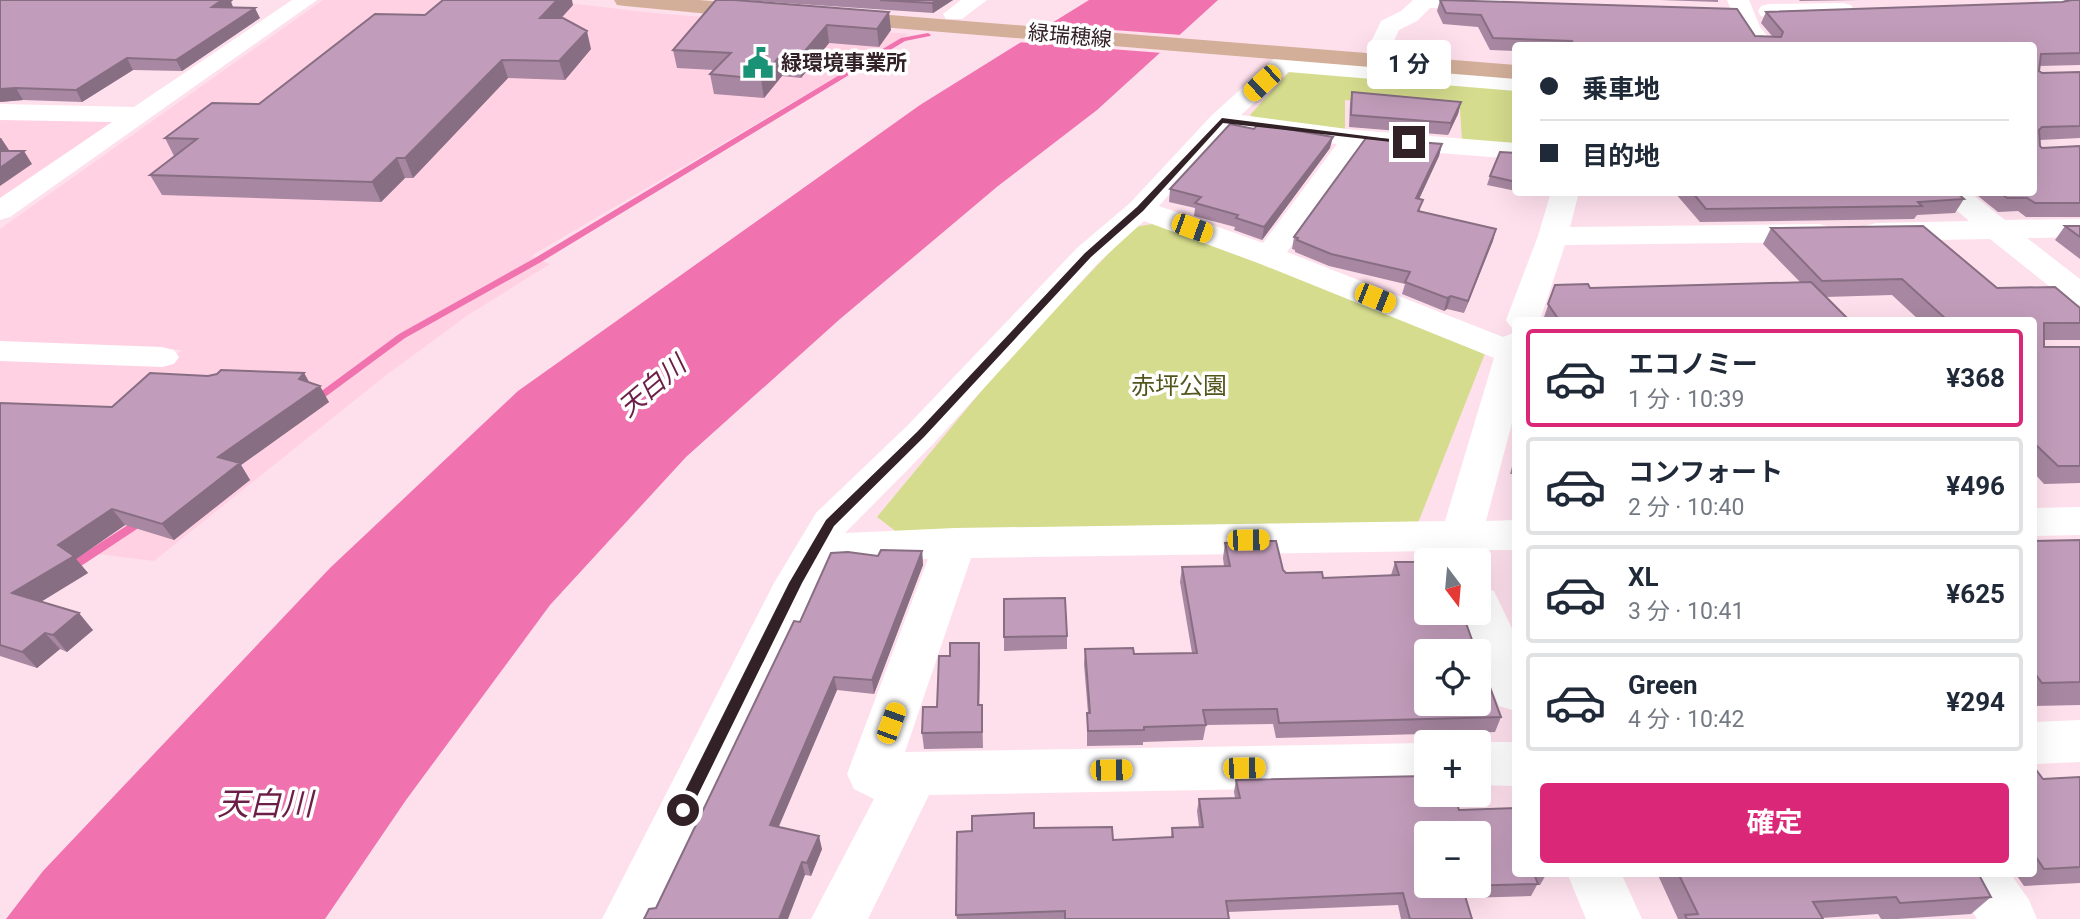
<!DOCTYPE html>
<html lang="ja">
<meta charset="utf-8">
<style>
body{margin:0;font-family:Roboto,"Noto Sans JP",sans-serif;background:#f2f2f3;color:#1f2937;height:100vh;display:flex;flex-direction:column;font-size:26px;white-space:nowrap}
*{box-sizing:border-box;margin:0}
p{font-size:23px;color:#747a83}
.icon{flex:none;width:38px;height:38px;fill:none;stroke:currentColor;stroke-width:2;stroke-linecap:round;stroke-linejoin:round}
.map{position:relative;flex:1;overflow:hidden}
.drawer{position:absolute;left:1512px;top:317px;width:525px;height:560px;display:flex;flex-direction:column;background:#fff;border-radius:7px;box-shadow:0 7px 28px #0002}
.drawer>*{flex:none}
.guide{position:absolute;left:1512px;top:42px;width:525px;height:154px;border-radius:7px;box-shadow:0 7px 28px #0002;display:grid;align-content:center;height:154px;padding:0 28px;background:#fff}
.needle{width:46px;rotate:164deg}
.controls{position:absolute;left:1414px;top:548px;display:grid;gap:14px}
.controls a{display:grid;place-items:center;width:77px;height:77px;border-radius:7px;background:#fff;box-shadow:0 7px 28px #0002;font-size:35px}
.end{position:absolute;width:32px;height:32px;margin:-16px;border:9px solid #332128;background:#fff;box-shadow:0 0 0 4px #fff}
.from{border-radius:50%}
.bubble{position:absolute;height:49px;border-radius:7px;background:#fff;box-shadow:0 7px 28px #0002;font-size:23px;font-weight:700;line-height:49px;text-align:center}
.car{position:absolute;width:21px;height:42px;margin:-21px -10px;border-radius:9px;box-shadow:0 0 5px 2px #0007;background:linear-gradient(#f5c518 24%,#345 0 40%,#f5c518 0 76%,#345 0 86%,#f5c518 0)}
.guide b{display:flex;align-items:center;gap:24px;height:66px;font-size:26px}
.guide b+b{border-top:2px solid #e0e1e3}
.guide i{width:18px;height:18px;background:#1f2937}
ul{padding:12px 0 0;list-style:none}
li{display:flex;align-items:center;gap:21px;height:98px;margin:0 14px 10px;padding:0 14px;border:4px solid #e0e1e3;border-radius:7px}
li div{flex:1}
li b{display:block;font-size:26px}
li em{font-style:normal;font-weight:700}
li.active{border-color:#db2777}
li>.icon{width:63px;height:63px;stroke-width:1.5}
.button{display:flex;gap:14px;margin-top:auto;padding:14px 28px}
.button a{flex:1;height:80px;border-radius:7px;background:#db2777;color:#fff;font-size:28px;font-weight:700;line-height:80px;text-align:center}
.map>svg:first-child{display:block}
.built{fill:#ffd1e3}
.green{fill:#d5dc8d}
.water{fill:#f072ae}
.pier{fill:#fee0ec}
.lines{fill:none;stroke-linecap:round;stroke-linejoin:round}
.stream{fill:#f072ae;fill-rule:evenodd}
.minor{fill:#fff;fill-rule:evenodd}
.major{fill:#d3af99;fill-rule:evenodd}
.wall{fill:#a787a1}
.shaded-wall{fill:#886e83}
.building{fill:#c29dbb;stroke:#886e83;stroke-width:2;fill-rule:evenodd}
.route{fill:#332128}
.labels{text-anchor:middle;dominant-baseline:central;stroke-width:7;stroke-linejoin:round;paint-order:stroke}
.far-street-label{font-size:21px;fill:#332128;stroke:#fff}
.far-poi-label{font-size:21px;font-weight:bold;fill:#332128;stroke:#fff;text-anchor:start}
.park-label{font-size:24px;fill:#52561c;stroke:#fff}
.water-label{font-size:26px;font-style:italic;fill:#6d1e47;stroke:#fff}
.near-water-label{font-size:32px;font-style:italic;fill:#6d1e47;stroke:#fff}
</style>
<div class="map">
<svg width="2080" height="919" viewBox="0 0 2080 919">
<rect width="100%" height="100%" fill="#fee0ec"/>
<!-- built -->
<path class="built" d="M323 0H542L654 13 909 34 531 256 550 264 468 315 385 376 154 561 90 553 0 609V358L164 365 182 350 0 343V229Z
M0 115 123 119 0 203Z"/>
<!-- green -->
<path class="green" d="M1291 70 1515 88V144L1462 140 1460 109 1345 100V130L1258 121 1250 115Z
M1153 224 1478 344 1486 351 1418 523 898 533 877 517 1007 360 1134 227Z"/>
<!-- water -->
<path class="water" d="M1089 0H1218L1097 110 998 186 840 319 686 457 550 605 406 800 325 919H6L43 871 330 568 518 391 920 105Z"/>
<!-- pier -->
<path class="pier" d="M1045 25 1182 35 1163 53 1017 42Z"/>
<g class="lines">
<!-- stream -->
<path class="stream" d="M928 33 931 35 930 36 905 41 541 262 405 338 317 403 313 404 308 401 399 334 535 258 901 38Z
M142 516 146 517 148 520 146 523 72 572H64L62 569 64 566Z"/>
<!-- minor -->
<path class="minor" d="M292 0H317L10 217 0 220V198L112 122 0 120V104L134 107Z
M961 0H987L962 19H946L943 14Z
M1413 0H1501L1503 3 1500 8 1492 9 1430 8 1417 21 1399 30 1383 65 1516 77V91L1288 72 1241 115 1355 130 1516 143V159L1362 147 1287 252 1503 337 1516 332V408L1486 521 1516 520V550H1478L1482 560 1479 566V560H1440L1436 551 971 558 905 752 1426 743V786L929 795 868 919H811L874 799 854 789 847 774 928 559 828 564 659 919H602L774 583 816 513 908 425 1077 248 1130 203 1212 115 1274 59 1282 57 1364 64 1362 61 1381 21 1401 11ZM1227 129 1337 144 1263 243 1159 206ZM1144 221 1258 263 1494 358 1445 521 955 528 845 533 934 443 1099 262Z
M1727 0H1749L1760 27 1776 46H1752L1739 29Z
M2038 0H2064L2080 10V26L2072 24Z
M1843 3 1851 5 1854 10 1851 15 1769 18 1761 16 1758 11 1761 6 1769 4Z
M1551 192H1579L1570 227 1819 224 1830 227 1834 233 1830 239 1819 242 1565 245 1540 320H1516V328L1511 327 1506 320 1538 236Z
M1936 192H1969L2005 220 2080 219V237L2027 238 2080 279V305L2069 302 1990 239 1876 241 1865 238 1861 232 1865 226 1876 223 1969 221Z
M0 341 162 347 174 350 179 357 174 364 162 367 0 361Z
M2080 507V535L2034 536V508Z
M1479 586 1494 591 1516 637V711L1499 706 1461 612H1479Z
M2080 720V762L2034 764V722Z
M1479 742H1516V786L1479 785Z
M1567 873H1621L1642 919H1586Z
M1951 873H2010L2029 900 2037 919H1977Z"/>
<!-- major -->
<path class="major" d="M614 0H699L762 5 770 7 773 12 770 17 762 19 625 6 617 5Z
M840 11 1516 65V79L832 23 829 18 832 13Z"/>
</g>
<!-- wall -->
<path class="wall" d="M0 0H233L231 2 233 7 260 18 182 71 133 70 82 102 23 100 0 102Z
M716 0 891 30 879 47 829 43 801 78 782 76 764 98 714 94 710 74 714 70 677 68 673 50Z
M740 0H953L933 13Z
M1440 0 1755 36H1772L1761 23 1766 12 2062 2 2065 1 2064 0H2080V65L2039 66V71L2042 73 2080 72V138L2040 140V146L2042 148 2080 146V217H2026L2018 211 1998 212 1973 192H2034V46H1516V51L1490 50 1478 27 1443 24 1437 11Z
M1660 0H1718V2Z
M1799 0H1860L1800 1Z
M573 5 561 18 591 49 565 80 508 78 413 178H405L381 202 162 195 150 175 174 156 165 138 259 104 425 15Z
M1352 92 1461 102 1458 114 1448 135 1349 127 1350 103Z
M1442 144 1439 156 1419 199 1420 212 1496 229 1464 313 1447 309 1444 311 1402 294 1405 284 1329 266 1295 252V250L1292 249 1294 237Z
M1330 148 1262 240 1234 230 1235 227 1194 216 1195 208 1169 202 1170 189Z
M1516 153V191L1487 185 1490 176Z
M1664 192H1956L1964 199 1955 213 1917 215 1914 219 1700 222 1675 193 1665 194Z
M2065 226H2080V259L2055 240Z
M1771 228 1997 288 2080 308V340H2044V347H2080V483L2044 484 2034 473V320H1919L1892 295 1825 297 1849 320H1543L1555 285 1590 288 1800 282 1763 244Z
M304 373 309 382 329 402 241 465 250 480 174 540 125 525 76 559 88 573 41 602 93 630 67 652 60 649 37 668 0 656V403L112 407 208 376Z
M1516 452V474H1510Z
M2080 539V705L2034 706V541L2079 540Z
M1225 543 1283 570 1286 573 1323 578 1391 575 1395 562 1501 717 1495 732 1276 738 1273 724 1206 725 1203 740 1143 742V745L1087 746V728L1088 713 1084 664 1085 649 1134 654 1192 653 1180 582 1182 567 1224 566 1223 558Z
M922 551 923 565 874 694 837 690 778 827 822 849 811 876 805 875 656 908 800 622 878 556Z
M1067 636V649L1004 651V637Z
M979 643V705H982L983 748 924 749 922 733 937 707 950 656Z
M2034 767 2043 779 2080 777V883L2024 886 2015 873H2034Z
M1236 780 1459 810 1547 873 1540 885H1537L1531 896 1466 898 1472 919H1401L1398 905 1228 912 1229 919H957L956 915 1034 828 1113 840 1171 837 1172 828 1199 827 1197 811 1199 799 1235 798 1234 792Z
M1657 873H1978L1991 897 1971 914 1897 919H1881L1878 914 1822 918 1823 919H1678Z"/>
<!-- shaded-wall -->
<path class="shaded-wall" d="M219 0H233L231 2 233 7H212Z
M557 0H572L573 5 545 36 540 18Z
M938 0H953L933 13 932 3Z
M255 8 260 18 182 71 176 60Z
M889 12 891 30 879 47 877 29Z
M827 25 829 43 801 78 798 59Z
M587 31 591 49 565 80 559 61Z
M779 57 782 76 764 98 761 79Z
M127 58 133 70 82 102 76 90Z
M502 60 508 78 413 178 405 158Z
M16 88 23 100 0 102V89Z
M1461 102 1458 114 1448 135 1451 123Z
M1333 137 1330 148 1262 240 1264 227Z
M0 138H1L9 150 0 156Z
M1442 144 1439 156 1414 210 1416 198Z
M24 151 32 164 0 186V168Z
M397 158 405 178 381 202 372 182Z
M1496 229 1493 241 1464 313 1468 301Z
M1451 296 1447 309 1444 311 1447 298Z
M304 373 313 389 320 386 329 402 241 465 250 480 174 540 162 524 218 457Z
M112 509 125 525 76 559 88 573 27 610 12 593 58 545Z
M922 551 923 565 874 694 872 680Z
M79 613 93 630 67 652 53 635Z
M45 633 60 649 37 668 22 652Z
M979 643 980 659 979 721 978 705Z
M834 677 837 690 774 838 770 825Z
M819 836 822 849 811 876 807 863Z
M802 862 805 875 788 919H779Z"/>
<!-- building -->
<path class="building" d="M0 0H222L212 7 255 8 176 60 127 58 76 90 16 88 0 89Z
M443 0H557L540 18H563L587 31 559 61 502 60 405 158H397L372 182 150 175 197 139 165 138 212 103 259 104 375 14 425 15Z
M716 0H734L889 12 877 29 827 25 798 59 779 57 761 79 710 74 731 53 673 50Z
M880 0H938L932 3Z
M1440 0 1737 9 1755 36 1781 37 1783 32 1766 12 2062 2 2072 0H2080V53L2041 54 2039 71 2042 73 2080 72V126L2042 127 2039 130 2040 146 2042 148 2080 146V203H2035L2027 198H2007L1999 192H2034V46H1575L1572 41 1493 38 1481 15 1446 13Z
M1352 92 1461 102 1451 123 1351 115Z
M1230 124 1254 129 1258 124 1333 137 1264 227 1236 218 1238 215 1195 203 1201 197 1170 189Z
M1366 138 1442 144 1416 198 1423 200 1418 211 1496 229 1468 301 1451 296 1447 298 1405 282 1410 272 1331 254 1297 240 1298 238 1294 237Z
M0 151H24L0 168Z
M1500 152 1516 153V182L1490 176Z
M1692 192H1956L1964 199 1918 202 1922 206 1706 209Z
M1923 226 1997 288 2055 287 2080 308V323H2044V347H2080V466H2058L2034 443V320H1947L1902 279 1822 281 1771 228Z
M2065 226H2080V237Z
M1811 282 1849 320H1559L1548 304 1555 285 1588 284 1590 288Z
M221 370 304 373 299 379 320 386 218 457 240 463 162 524 112 509 58 545 74 556 12 593 79 613 53 635 45 633 22 652 0 645V403L112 407 150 373 208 376 217 374Z
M2080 540V682L2042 683 2034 672V541Z
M1247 541H1276L1283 570 1286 573 1322 572 1323 578 1399 575 1395 562H1426V612H1462L1476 651H1426V704H1479V658L1501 717 1279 723 1277 709 1203 710 1206 725 1144 727V730L1088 731 1087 713H1090L1085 649 1133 648 1134 654 1197 653 1182 567 1230 566 1225 543Z
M881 550 922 551 872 680 834 677 770 825 819 836 807 863 802 862 779 919H644L649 909 656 908 794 621 800 622 831 553 848 552 878 556Z
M1065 598 1067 636 1004 637V599Z
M950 643H979L978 705H982V732L922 733 923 707H937L939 656H950Z
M2034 767 2043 779 2080 777V867L2044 869 2034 854Z
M1426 776V794H1454L1459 810 1516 808V873H1547L1534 874 1538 884 1462 886 1472 919H1410L1403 893 1226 901 1229 919H1065V911L956 915 957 832 972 831V816L1034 813V828L1112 827 1113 840 1173 837 1172 828 1203 827 1199 799 1240 798 1236 780ZM1426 833H1479V886H1426Z
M1678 873H1978L1991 897 1900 903 1896 897 1813 902 1823 919H1687L1685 915 1698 914Z"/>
<!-- route -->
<path class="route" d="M1222 118 1413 142 1409 144 1223 123 1143 211 1091 257 924 437 834 526 802 583 688 815H678L675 810 678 805 789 583 826 520 917 432 1085 253 1137 207Z"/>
<!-- icons -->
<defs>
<symbol id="civic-bare" viewBox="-9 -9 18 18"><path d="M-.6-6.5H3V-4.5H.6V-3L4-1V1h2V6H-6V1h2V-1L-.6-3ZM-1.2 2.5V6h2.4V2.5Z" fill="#1a9276" stroke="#fff" stroke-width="2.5" paint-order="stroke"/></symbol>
</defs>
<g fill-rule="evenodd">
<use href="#civic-bare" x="736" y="41" width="44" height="44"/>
</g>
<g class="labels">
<!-- far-street labels -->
<g class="far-street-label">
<text transform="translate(1070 36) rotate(5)">緑瑞穂線</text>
</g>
<!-- far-poi labels -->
<g class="far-poi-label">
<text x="781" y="63">緑環境事業所</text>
</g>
<!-- park labels -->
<g class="park-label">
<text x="1179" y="386">赤坪公園</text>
</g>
<!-- water labels -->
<g class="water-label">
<text transform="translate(652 386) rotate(-40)">天白川</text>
</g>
<!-- near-water labels -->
<g class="near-water-label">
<text x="265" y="804">天白川</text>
</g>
</g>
</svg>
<div class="controls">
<a><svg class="needle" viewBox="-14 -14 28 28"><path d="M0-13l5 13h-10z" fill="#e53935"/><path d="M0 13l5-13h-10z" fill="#747a83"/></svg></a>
<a><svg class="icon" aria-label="locate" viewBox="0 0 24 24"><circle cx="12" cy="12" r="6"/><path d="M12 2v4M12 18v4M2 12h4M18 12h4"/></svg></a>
<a>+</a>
<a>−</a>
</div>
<i class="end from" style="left:683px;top:810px"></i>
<i class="end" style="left:1409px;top:142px"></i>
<div class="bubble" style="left:1367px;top:40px;width:84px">1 分</div>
<i class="car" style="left:1262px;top:83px;rotate:227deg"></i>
<i class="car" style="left:1192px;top:228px;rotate:110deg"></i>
<i class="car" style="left:1375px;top:298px;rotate:112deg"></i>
<i class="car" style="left:1248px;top:540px;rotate:89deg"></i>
<i class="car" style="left:891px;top:723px;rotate:20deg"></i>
<i class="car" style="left:1244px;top:768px;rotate:89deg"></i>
<i class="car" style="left:1111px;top:770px;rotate:89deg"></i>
<div class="guide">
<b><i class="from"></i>乗車地</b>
<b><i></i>目的地</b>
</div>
<section class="drawer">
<ul>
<li class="active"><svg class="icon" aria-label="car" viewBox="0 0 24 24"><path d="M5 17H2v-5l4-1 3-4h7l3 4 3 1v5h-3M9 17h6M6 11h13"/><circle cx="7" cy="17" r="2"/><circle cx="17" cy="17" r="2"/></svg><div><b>エコノミー</b><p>1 分 · 10:39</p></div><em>¥368</em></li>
<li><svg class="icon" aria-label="car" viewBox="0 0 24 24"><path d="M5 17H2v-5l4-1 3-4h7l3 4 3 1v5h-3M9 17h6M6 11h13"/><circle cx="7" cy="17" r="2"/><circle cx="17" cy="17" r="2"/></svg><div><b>コンフォート</b><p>2 分 · 10:40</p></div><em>¥496</em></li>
<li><svg class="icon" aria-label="car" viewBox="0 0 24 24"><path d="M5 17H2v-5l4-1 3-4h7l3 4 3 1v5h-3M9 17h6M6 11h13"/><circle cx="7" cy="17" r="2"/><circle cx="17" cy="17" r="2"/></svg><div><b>XL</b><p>3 分 · 10:41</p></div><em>¥625</em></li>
<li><svg class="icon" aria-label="car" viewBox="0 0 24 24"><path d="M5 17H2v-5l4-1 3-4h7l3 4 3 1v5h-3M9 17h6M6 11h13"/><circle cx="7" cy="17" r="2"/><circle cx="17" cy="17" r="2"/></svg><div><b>Green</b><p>4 分 · 10:42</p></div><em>¥294</em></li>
</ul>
<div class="button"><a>確定</a></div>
</section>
</div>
